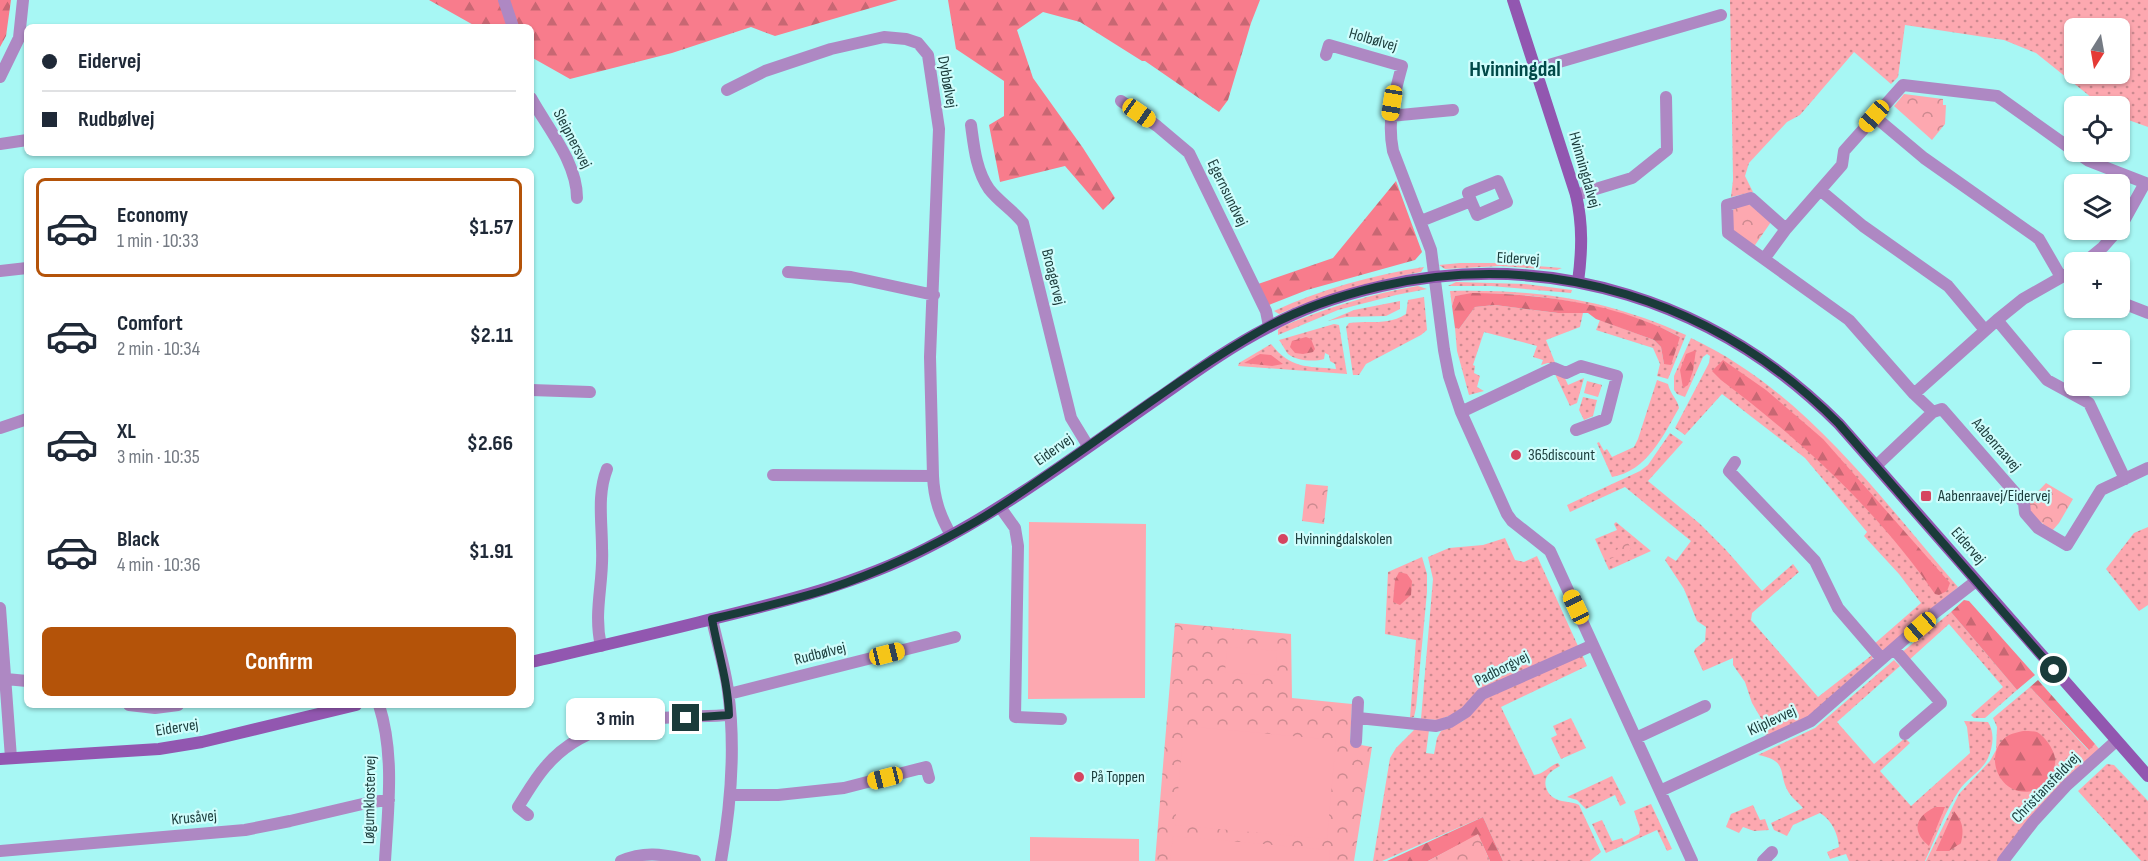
<!DOCTYPE html>
<meta charset="utf-8">
<style>
body{margin:0;font-family:"Sofia Sans Condensed",sans-serif;background:#f2f2f3;color:#1f2937;height:100vh;display:flex;flex-direction:column;font-size:22px;white-space:nowrap}
*{box-sizing:border-box;margin:0}
p{font-size:20px;color:#747a83}
.icon{flex:none;width:33px;height:33px;fill:none;stroke:currentColor;stroke-width:2;stroke-linecap:round;stroke-linejoin:round}
.map{position:relative;flex:1;overflow:hidden}
.details{position:absolute;left:24px;top:168px;width:510px;height:540px;display:flex;flex-direction:column;background:#fff;border-radius:9px;box-shadow:0 2px 4px #0004}
.details>*{flex:none}
.hud{position:absolute;left:24px;top:24px;width:510px;height:132px;border-radius:9px;box-shadow:0 2px 4px #0004;display:grid;align-content:center;height:132px;padding:0 18px;background:#fff}
.needle{width:39px;rotate:191deg}
.buttons{position:absolute;left:2064px;top:18px;display:grid;gap:12px}
.buttons a{display:grid;place-items:center;width:66px;height:66px;border-radius:9px;background:#fff;box-shadow:0 2px 4px #0004;font-size:30px}
.end{position:absolute;width:27px;height:27px;margin:-14px;border:8px solid #1a3b3a;background:#fff;box-shadow:0 0 0 3px #fff}
.from{border-radius:50%}
.bubble{position:absolute;height:42px;border-radius:9px;background:#fff;box-shadow:0 2px 4px #0004;font-size:20px;font-weight:700;line-height:42px;text-align:center}
.car{position:absolute;width:18px;height:36px;margin:-18px -9px;border-radius:8px;box-shadow:0 0 4px 2px #0007;background:linear-gradient(#f5c518 24%,#345 0 40%,#f5c518 0 76%,#345 0 86%,#f5c518 0)}
.hud b{display:flex;align-items:center;gap:21px;height:57px;font-size:22px}
.hud b+b{border-top:2px solid #e0e1e3}
.hud i{width:15px;height:15px;background:#1f2937}
ul{padding:10px 0 0;list-style:none}
li{display:flex;align-items:center;gap:18px;height:99px;margin:0 12px 9px;padding:0 6px;border:3px solid transparent;border-radius:9px}
li div{flex:1}
li b{display:block;font-size:22px}
li em{font-style:normal;font-weight:700}
li.active{border-color:#b45309}
li>.icon{width:54px;height:54px;stroke-width:1.5}
.cta{display:flex;gap:12px;margin-top:auto;padding:12px 18px}
.cta a{flex:1;height:69px;border-radius:9px;background:#b45309;color:#fff;font-size:24px;font-weight:700;line-height:69px;text-align:center}
.map>svg:first-child{display:block}
.grass{fill:url(#grass-dots);fill-rule:evenodd}
.forest{fill:url(#forest-firs)}
.park{fill:url(#park-crowns)}
.pitch{fill:#fda8b0}
.lines{fill:none;stroke-linecap:round;stroke-linejoin:round}
.street{stroke:#ae88c3;stroke-width:12}
.secondary{stroke:#9257b0;stroke-width:12}
.route{stroke:#1a3b3a;stroke-width:8}
.poi-dot{fill:#d54560;stroke:#cffdfc;stroke-width:2}
.labels{text-anchor:middle;dominant-baseline:central;stroke-width:4.5;stroke-linejoin:round;paint-order:stroke}
.street-label{font-size:16px;fill:#1a3b3a;stroke:#cffdfc}
.poi-label{font-size:16px;fill:#1a3b3a;stroke:#cffdfc;text-anchor:start}
.district-label{font-size:22px;font-weight:bold;fill:#014948;stroke:#cffdfc}
</style>
<div class="map">
<svg width="2148" height="861" viewBox="0 0 2148 861">
<defs>
<pattern id="grass-dots" width="8" height="8" patternUnits="userSpaceOnUse" patternTransform="scale(1.5)"><rect width="8" height="8" fill="#fda8b0"/><path d="M2 2h.1M6 6h.1" fill="none" stroke="#cc8a90" stroke-width="1.8" stroke-linecap="round"/></pattern>
<pattern id="forest-firs" width="22" height="20" patternUnits="userSpaceOnUse" patternTransform="scale(1.5)"><rect width="22" height="20" fill="#f87c8c"/><path d="M5 1l3.5 6h-7zM16 11l3.5 6h-7z" fill="#c86773"/></pattern>
<pattern id="park-crowns" width="20" height="18" patternUnits="userSpaceOnUse" patternTransform="scale(1.5)"><rect width="20" height="18" fill="#fda8b0"/><path d="M2 6a3 3 0 1 1 6 0M12 15a3 3 0 1 1 6 0" fill="none" stroke="#cc8a90"/></pattern>
</defs>
<rect width="100%" height="100%" fill="#a7f7f4"/>
<!-- grass -->
<path class="grass" d="M1730 0H2148V127L2120 117V106H2102L2036 53 2004 40 1905 25 1898 77 1891 84 1854 52 1800 115 1787 122 1749 163 1745 176 1753 192 1731 197 1733 180ZM2074 28H2120V74H2074Z
M1460 263H1501L1562 268 1557 270 1500 266 1445 269 1439 265Z
M1424 267 1421 272C1372 281 1326 294 1279 314L1274 311C1322 289 1372 275 1424 267Z
M1456 282 1525 284 1572 290 1571 293 1491 286H1448Z
M1418 286 1427 289 1396 295 1338 310 1278 335V330L1281 327C1326 308 1370 294 1418 286Z
M1450 291C1538 289 1606 299 1686 335L1668 379 1657 376 1660 364 1653 348 1596 330 1600 320 1654 340 1661 347 1664 364 1680 337C1623 306 1519 287 1455 296L1452 306Z
M1424 297 1427 330 1421 335 1366 364 1359 375H1353L1346 327 1349 323C1371 320 1387 326 1406 314L1408 300Z
M1400 301V309L1386 316 1346 317 1328 321 1354 310Z
M1495 305 1558 313H1583L1580 327 1546 340 1556 365 1548 363 1541 365 1543 360 1533 357 1537 346 1484 332 1473 365 1475 366 1474 373 1480 376 1477 387 1484 391 1469 395 1457 351 1455 328 1459 329 1475 307Z
M1334 324 1339 325 1347 374 1238 366 1239 363 1271 344C1291 369 1306 366 1336 369L1335 364 1330 361 1329 355 1325 353 1324 359C1315 362 1296 361 1288 354 1285 350 1282 344 1279 340Z
M1691 338C1804 391 1878 495 1958 587L1886 651H1882L1873 645 1921 603 1899 574 1864 536 1867 532 1805 458 1722 394 1685 435 1675 428 1709 363 1710 356 1707 354 1703 357 1685 397 1677 394 1674 390V376Z
M1555 374 1564 376 1568 385 1584 378 1577 403 1570 406Z
M1657 380 1668 384C1670 394 1678 400 1679 408 1663 436 1647 471 1612 477L1597 443 1599 442 1604 451 1607 449 1612 457 1634 447 1638 439Z
M1583 397 1597 400 1593 416 1584 420 1579 410Z
M1670 433 1683 442 1648 481 1699 523 1726 550 1762 591 1793 564 1799 572 1752 613 1751 620 1818 697 1872 655 1873 662 1811 716 1766 736 1763 731 1762 720 1752 703 1745 682 1733 665V658L1703 671 1694 652 1695 649 1705 641 1706 627 1697 621 1684 589 1665 560 1668 556 1676 561 1691 541 1625 487 1570 512 1567 505 1640 471 1648 465Z
M1616 522 1651 551 1609 570 1595 539 1617 530 1614 524Z
M2148 527V605L2139 611 2106 569 2134 533Z
M1505 538 1515 560 1524 562 1537 556 1578 646 1460 712 1438 720 1421 719 1433 579 1428 557 1449 548 1483 545Z
M1422 557 1427 574V592L1416 708 1414 717 1410 718 1416 640 1385 634 1388 572Z
M1951 612 2017 690 1985 718H1974L1971 715 2003 687 1949 624 1908 661 1901 653Z
M1582 654 1587 666 1501 707 1534 775C1544 774 1549 766 1558 763L1560 766C1556 768 1551 771 1548 775 1542 783 1547 795 1556 799 1564 803 1572 801 1579 805L1601 852 1590 861H1503L1483 817 1382 861H1373L1390 758 1396 748 1415 729 1429 730 1426 753 1434 754 1437 738 1441 731 1463 721 1484 699Z
M1894 660 1900 666 1837 722 1874 764 1905 738 1910 743 1880 771 1911 806 1970 753 1967 727 1964 721 1988 722C1995 733 1993 746 1988 758 1983 770 1968 778 1960 789 1945 811 1936 837 1925 861H1849L1846 854 1830 859 1827 852 1839 847C1838 834 1832 820 1820 813L1793 825 1787 836 1774 830 1771 823 1803 808C1799 803 1793 799 1789 793 1777 774 1790 761 1758 755L1815 728Z
M2030 687 2088 750 2095 744 2100 750 2004 851 1997 861H1926L1959 794 1990 761 1996 750 1997 727 1993 718Z
M1571 718 1586 748 1561 759 1551 738 1557 735 1553 726Z
M2107 764 2114 765 2148 801V861H2141L2078 791Z
M1612 776 1626 803 1620 806 1615 795 1586 809 1577 800 1567 797Z
M1651 804 1672 849 1667 851 1657 830 1606 853 1592 824 1602 820 1612 841 1622 838 1624 842 1639 834 1640 829 1634 811Z
M1753 805 1760 820 1765 819 1769 830 1754 831 1743 827 1739 833 1726 827 1731 814Z"/>
<!-- forest -->
<path class="forest" d="M0 0H11L6 36 0 47Z
M429 0H898L775 36 751 27 672 53 570 79 531 57V27H477Z
M948 0H1260L1251 23 1228 100 1219 112 1145 61H1142L1080 22 1043 12 1017 30 1033 78 1083 148 1115 198 1103 210 1065 166 1000 182 989 125 1004 116V81L956 49Z
M1396 181 1422 252 1415 260 1307 290 1269 305 1258 284 1333 258Z
M1472 293C1542 294 1618 303 1680 337L1671 365 1664 364 1661 347 1654 340 1596 319 1588 313H1558L1495 305 1475 307 1459 329 1455 328 1452 306 1455 296Z
M1306 337 1311 339 1315 349 1313 352 1303 354 1295 353 1290 347 1292 341Z
M1696 350 1693 371 1688 385 1683 388 1680 370 1686 354Z
M1260 354 1271 355 1283 364 1272 366 1244 363Z
M1723 360 1766 390 1823 439 1950 583 1947 591 1939 595 1935 594C1877 510 1802 441 1721 380L1712 371Z
M1399 572 1407 574 1412 581 1411 595 1400 605 1393 602 1395 580Z
M1964 600 1969 601 2035 675 2017 690 1951 612Z
M2038 680 2095 744 2089 750 2030 687Z
M2023 731C2027 731 2033 731 2037 732 2045 736 2054 750 2055 758 2056 762 2054 769 2053 772 2051 778 2044 786 2038 789 2001 804 1979 753 2009 735 2013 733 2019 732 2023 731Z
M1935 807H1945L1929 846C1911 831 1915 817 1935 807Z
M1954 811C1963 822 1964 829 1961 843L1949 851H1936Z
M1483 817 1503 861H1490L1478 835 1428 861H1387Z"/>
<!-- park -->
<path class="park" d="M1904 94 1943 99V105H1946L1945 124 1932 140 1894 106Z
M1749 204 1771 222 1753 248 1732 231V212L1735 207Z
M1587 381 1602 385 1598 397 1584 393Z
M2046 483 2073 499 2059 523 2052 531 2028 512 2029 501Z
M1306 484 1328 486 1324 524 1302 521Z
M1626 537 1631 550 1610 559 1608 554 1618 549 1616 542Z
M1175 623 1291 634 1292 698 1352 704 1350 743 1372 747 1354 861H1155Z
M1478 834 1490 861H1428Z"/>
<!-- pitch -->
<path class="pitch" d="M1029 522 1146 524 1145 698 1028 699Z
M1227 647 1277 651 1275 676 1225 672Z
M1184 726 1336 740 1327 839 1175 825Z
M1173 836 1330 850 1329 861H1170Z
M1030 837 1139 839V861H1030Z"/>
<g class="lines">
<!-- street -->
<path class="street" d="M504 0 513 27
M1326 55 1329 45 1402 66C1394 95 1387 121 1393 151L1431 250 1444 350 1449 376 1461 412 1507 514 1512 521 1550 551 1692 861
M1535 69 1721 15
M0 77 19 38 23 0
M727 90 765 71 831 49 884 37 906 39 918 43 928 55 939 129 930 357 933 476C934 499 940 516 951 535
M531 98C548 129 577 162 577 198
M1121 101 1157 126 1189 153 1266 311 1269 326
M1390 116 1453 110
M1874 116 1924 158 2039 239 2061 277
M971 125C974 147 976 170 989 189 999 202 1013 210 1023 223L1071 418 1088 446
M0 144 27 140
M2074 151 1997 96 1903 85 1844 151 1842 165 1786 229 1764 259 1849 320 1914 394 1933 412 1942 409 2024 503 2025 513 2038 528 2067 545 2101 490 2148 468
M2076 152 2089 161 2148 184
M1820 190 1863 226 1948 286 1985 330
M1576 195 1632 178 1667 150 1666 97
M1421 221 1471 201 1477 215 1507 202 1498 181 1468 193 1471 201
M2120 228 2145 183
M1764 259 1728 233 1727 205 1751 198 1786 229
M2085 262 2103 247 2118 230
M0 271 27 268
M788 272 851 277 934 295
M2120 302 2148 313
M1997 320 2047 380 2089 403 2125 479
M531 390 590 392
M1914 394 1997 320 2023 299 2074 270
M1461 412 1554 368 1566 373 1581 366 1617 376 1606 419 1576 430
M0 428 27 419
M1735 462 1729 471 1815 561 1838 608 1882 659
M1876 466 1933 412
M773 475 933 476
M1000 507 1015 528 1018 546 1015 717 1061 719
M0 608 11 758
M712 619C717 643 725 667 728 691 736 748 731 805 721 861
M601 646C593 611 604 582 602 548 602 522 597 494 607 469
M1894 649 1941 703 1905 734
M6 679 27 681
M729 694 955 637
M129 705 155 708 178 705
M379 705C395 755 388 809 385 861
M1358 718 1436 726 1450 722 1466 712 1482 694 1593 645
M1636 738 1705 706
M1356 742 1358 702
M1660 791 1811 721 1932 615 1976 581
M731 795H778L844 788 926 767 929 778
M528 815 518 807C527 793 536 777 547 765 593 712 665 719 729 715
M0 851 245 830 290 821 371 802 389 800
M621 861C648 849 668 856 695 861
M1763 861 1772 852
M2003 861 2033 822 2067 785 2116 741"/>
<!-- secondary -->
<path class="secondary" d="M1513 0 1576 195C1583 225 1582 252 1578 282
M531 662C587 649 644 636 700 622 778 603 855 585 927 548 1008 507 1082 451 1157 399 1193 374 1228 348 1267 328 1302 308 1342 295 1382 286 1551 248 1718 302 1839 424L2148 776
M0 759 159 749 202 742 356 705"/>
</g>
<g class="lines">
<!-- route -->
<path class="route" d="M686 718 729 715C728 682 718 652 712 619 751 610 790 601 828 589 880 572 930 548 977 521 1006 504 1033 484 1061 465 1128 419 1194 368 1265 328 1300 309 1339 296 1377 287 1549 248 1716 300 1839 424L2054 670"/>
</g>
<!-- markers -->
<g class="poi-dot">
<circle cx="1516" cy="455" r="6"/>
<rect x="1920" y="490" width="12" height="12" rx="3"/>
<circle cx="1283" cy="539" r="6"/>
<circle cx="1079" cy="777" r="6"/>
</g>
<g class="labels">
<!-- street labels -->
<g class="street-label">
<text transform="translate(1373 40) rotate(16)">Holbølvej</text>
<text transform="translate(947 82) rotate(80)">Dybbølvej</text>
<text transform="translate(572 139) rotate(62)">Sleipnersvej</text>
<text transform="translate(1584 170) rotate(74)">Hvinningdalvej</text>
<text transform="translate(1227 193) rotate(64)">Egernsundvej</text>
<text transform="translate(1518 259) rotate(3)">Eidervej</text>
<text transform="translate(1053 277) rotate(76)">Broagervej</text>
<text transform="translate(1996 445) rotate(49)">Aabenraavej</text>
<text transform="translate(1054 450) rotate(-35)">Eidervej</text>
<text transform="translate(1968 546) rotate(49)">Eidervej</text>
<text transform="translate(820 654) rotate(-14)">Rudbølvej</text>
<text transform="translate(1502 669) rotate(-27)">Padborgvej</text>
<text transform="translate(1772 721) rotate(-25)">Kliplevvej</text>
<text transform="translate(177 728) rotate(-9)">Eidervej</text>
<text transform="translate(2046 788) rotate(-46)">Christiansfeldvej</text>
<text transform="translate(370 800) rotate(-89)">Løgumklostervej</text>
<text transform="translate(194 818) rotate(-5)">Krusåvej</text>
</g>
<!-- poi labels -->
<g class="poi-label">
<text x="1528" y="455">365discount</text>
<text x="1938" y="496">Aabenraavej/Eidervej</text>
<text x="1295" y="539">Hvinningdalskolen</text>
<text x="1091" y="777">På Toppen</text>
</g>
<!-- district labels -->
<g class="district-label">
<text x="1515" y="69">Hvinningdal</text>
</g>
</g>
</svg>
<div class="buttons">
<a><svg class="needle" viewBox="-14 -14 28 28"><path d="M0-13l5 13h-10z" fill="#e53935"/><path d="M0 13l5-13h-10z" fill="#747a83"/></svg></a>
<a><svg class="icon" aria-label="locate" viewBox="0 0 24 24"><circle cx="12" cy="12" r="6"/><path d="M12 2v4M12 18v4M2 12h4M18 12h4"/></svg></a>
<a><svg class="icon" aria-label="layers" viewBox="0 0 24 24"><path d="M12 4l9 5-9 5-9-5zM3 14l9 5 9-5"/></svg></a>
<a>+</a>
<a>−</a>
</div>
<i class="end from" style="left:2054px;top:670px"></i>
<i class="end" style="left:686px;top:718px"></i>
<div class="bubble" style="left:566px;top:698px;width:99px">3 min</div>
<i class="car" style="left:1392px;top:103px;rotate:189deg"></i>
<i class="car" style="left:1139px;top:113px;rotate:125deg"></i>
<i class="car" style="left:1874px;top:116px;rotate:221deg"></i>
<i class="car" style="left:1576px;top:607px;rotate:335deg"></i>
<i class="car" style="left:1920px;top:627px;rotate:229deg"></i>
<i class="car" style="left:887px;top:654px;rotate:76deg"></i>
<i class="car" style="left:885px;top:778px;rotate:256deg"></i>
<div class="hud">
<b><i class="from"></i>Eidervej</b>
<b><i></i>Rudbølvej</b>
</div>
<section class="details">
<ul>
<li class="active"><svg class="icon" aria-label="car" viewBox="0 0 24 24"><path d="M5 17H2v-5l4-1 3-4h7l3 4 3 1v5h-3M9 17h6M6 11h13"/><circle cx="7" cy="17" r="2"/><circle cx="17" cy="17" r="2"/></svg><div><b>Economy</b><p>1 min · 10:33</p></div><em>$1.57</em></li>
<li><svg class="icon" aria-label="car" viewBox="0 0 24 24"><path d="M5 17H2v-5l4-1 3-4h7l3 4 3 1v5h-3M9 17h6M6 11h13"/><circle cx="7" cy="17" r="2"/><circle cx="17" cy="17" r="2"/></svg><div><b>Comfort</b><p>2 min · 10:34</p></div><em>$2.11</em></li>
<li><svg class="icon" aria-label="car" viewBox="0 0 24 24"><path d="M5 17H2v-5l4-1 3-4h7l3 4 3 1v5h-3M9 17h6M6 11h13"/><circle cx="7" cy="17" r="2"/><circle cx="17" cy="17" r="2"/></svg><div><b>XL</b><p>3 min · 10:35</p></div><em>$2.66</em></li>
<li><svg class="icon" aria-label="car" viewBox="0 0 24 24"><path d="M5 17H2v-5l4-1 3-4h7l3 4 3 1v5h-3M9 17h6M6 11h13"/><circle cx="7" cy="17" r="2"/><circle cx="17" cy="17" r="2"/></svg><div><b>Black</b><p>4 min · 10:36</p></div><em>$1.91</em></li>
</ul>
<div class="cta"><a>Confirm</a></div>
</section>
</div>
